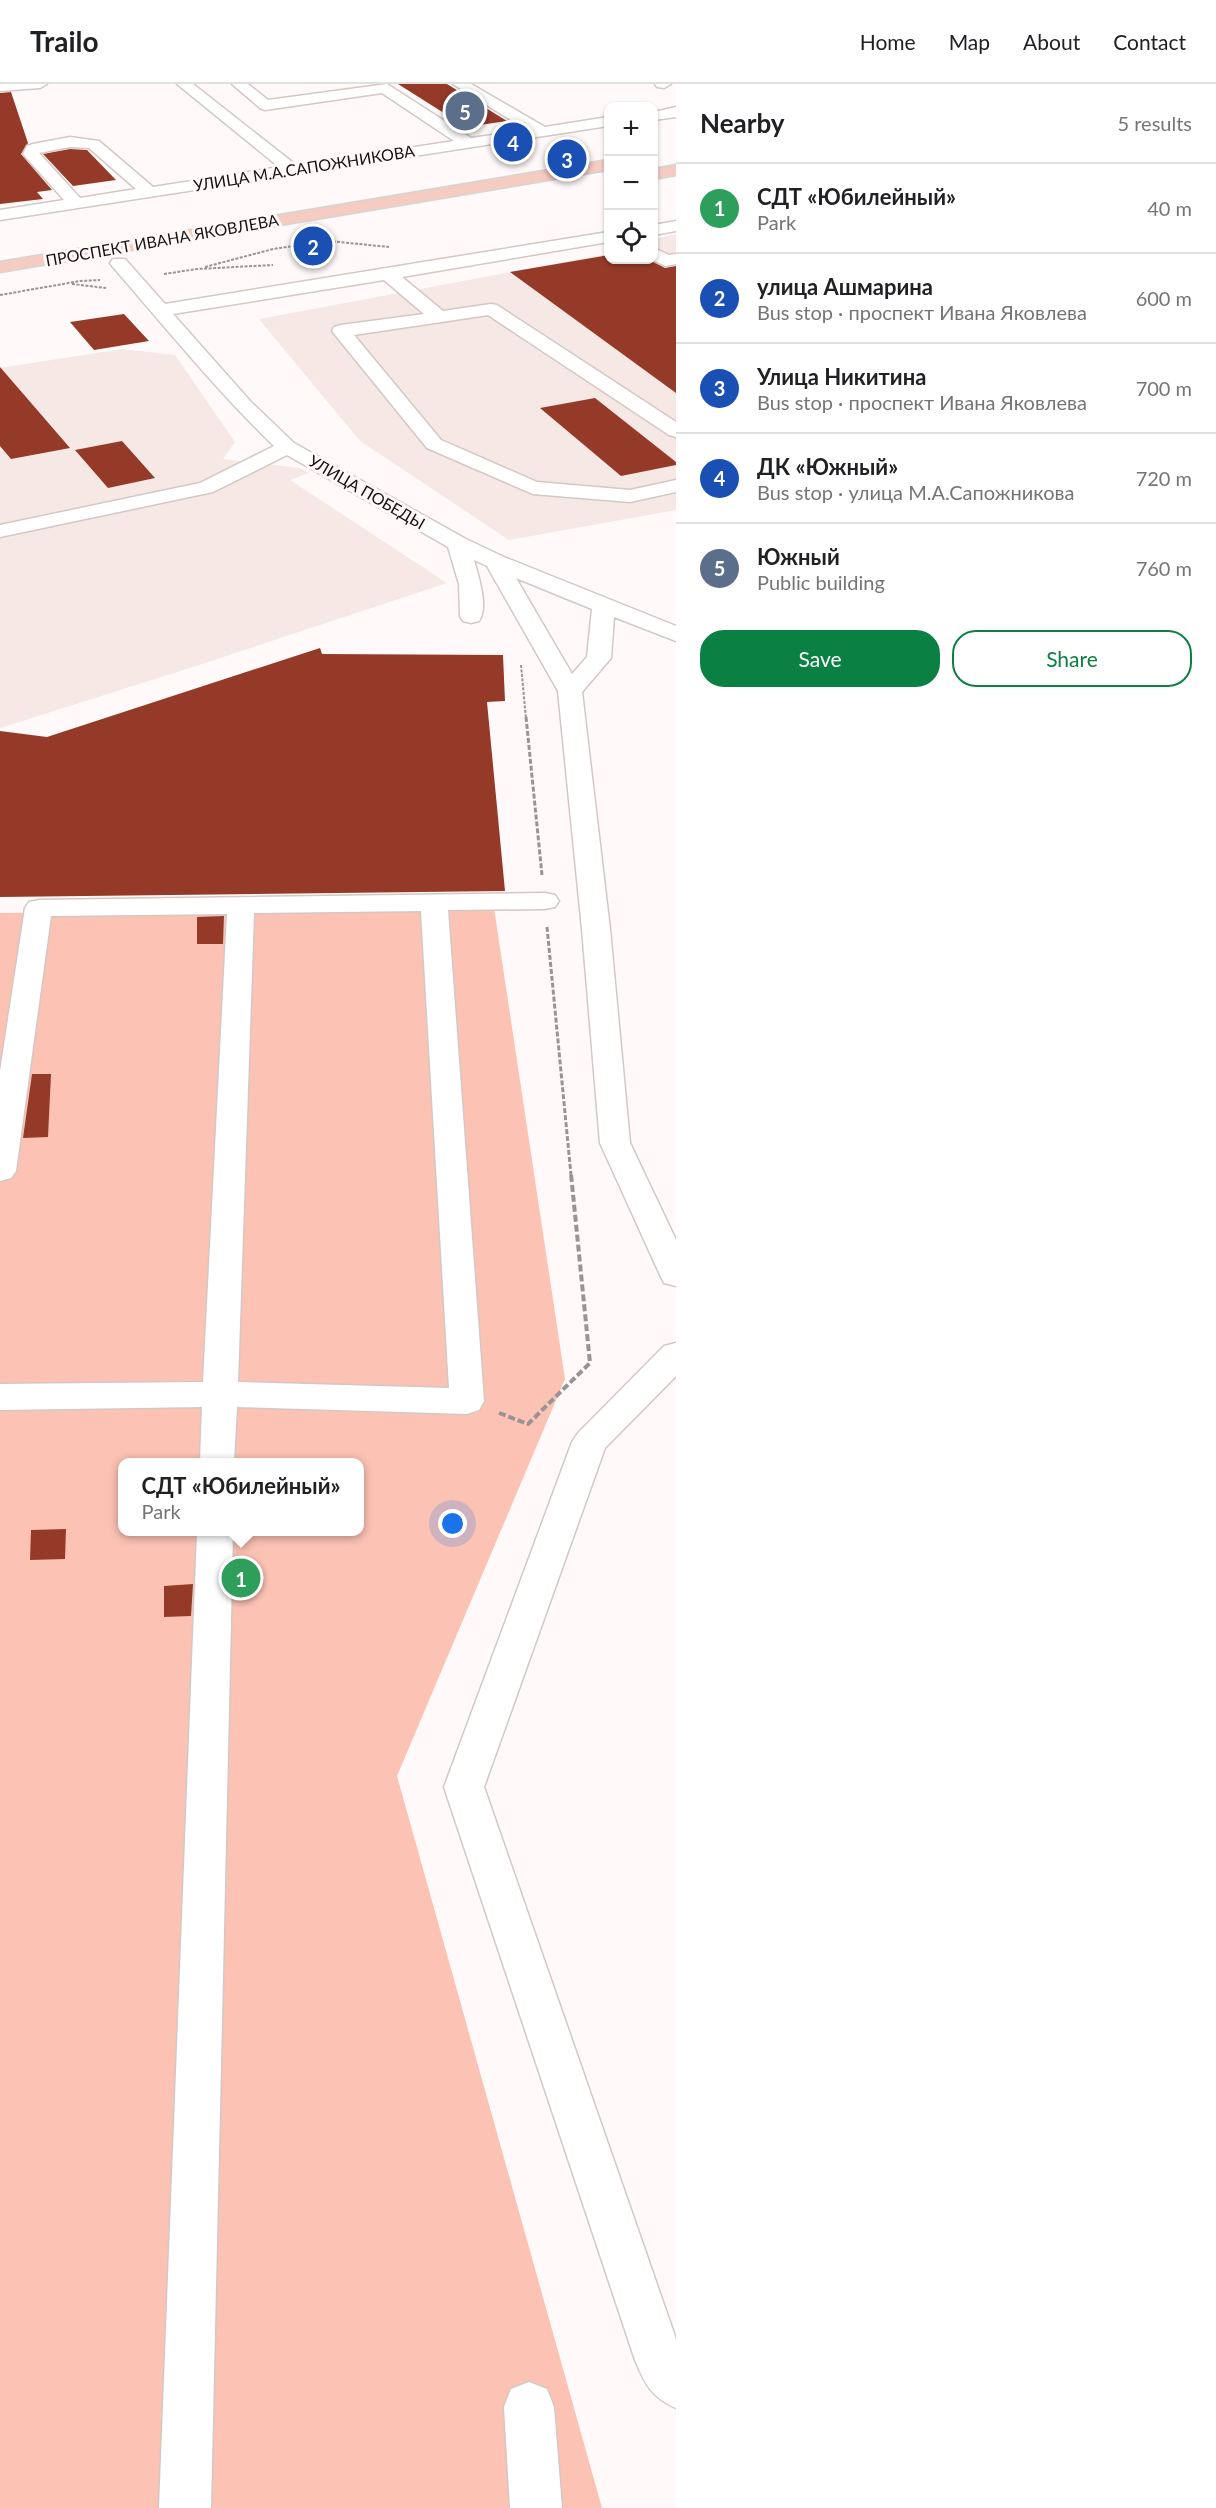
<!DOCTYPE html>
<meta charset="utf-8">
<style>
body{margin:0;font-family:Lato,sans-serif;background:#f6f6f6;color:#202124}
.controls{position:absolute;right:18px;top:18px;display:grid;overflow:hidden;border-radius:12px;box-shadow:0 2px 4px #0004}
.controls button{width:54px;height:54px;display:grid;place-items:center;padding:0;border:0;border-bottom:2px solid #e0e0e0;background:#fff;color:#202124;font:30px sans-serif}
.you{position:absolute;left:453px;top:1440px;width:21px;height:21px;margin:-15px;border:4px solid #fff;border-radius:50%;background:#1a73e8;box-shadow:0 0 0 9px #1a73e833}
.badge{display:grid;place-items:center;width:39px;height:39px;border-radius:50%;background:#0b8043;color:#fff;font-size:20px;font-weight:700}
.pin{position:absolute;translate:-50% -50%;border:3px solid #fff;box-shadow:0 2px 6px #0006}
.popup{position:absolute;left:118px;top:1374px;width:246px;height:78px;box-sizing:border-box;display:grid;place-content:center;border-radius:12px;background:#fff;filter:drop-shadow(0 2px 4px #0005);font-size:20px;white-space:nowrap;color:#757577}
.popup b{font-size:22px;color:#202124}
.popup::after{content:'';position:absolute;left:50%;top:100%;margin-left:-12px;border:12px solid transparent;border-top-color:#fff}
.list{margin:0;padding:0;list-style:none}
h2{display:flex;justify-content:space-between;align-items:center;height:78px;margin:0;padding:0 24px;font-size:26px}
h2 small{font-size:20px;font-weight:400;color:#757577}
.list li{display:grid;grid-template-columns:39px 1fr auto;gap:18px;align-items:center;box-sizing:border-box;height:90px;padding:0 24px;border-top:2px solid #e0e0e0}
.list b{display:block;font-size:22px;white-space:nowrap}
.list p{margin:0;font-size:20px;white-space:nowrap;color:#757577}
.list em{font-size:20px;font-style:normal;color:#757577}
.actions{display:flex;gap:12px;padding:18px 24px}
.actions a{flex:1;padding:14px 0;border:2px solid #0b8043;border-radius:24px;text-align:center;font-size:21px;color:#0b8043}
.actions .main{background:#0b8043;color:#fff}
.icon{flex:none;width:33px;height:33px;fill:none;stroke:currentColor;stroke-width:2;stroke-linecap:round;stroke-linejoin:round}
.map{position:relative;flex:none;width:676px;height:2424px;overflow:hidden}
header{display:flex;align-items:center;gap:36px;box-sizing:border-box;height:84px;padding:0 30px;background:#fff;border-bottom:2px solid #e0e0e0}
header strong{font-size:28px}
nav{display:flex;gap:33px;margin-inline-start:auto;font-size:21px}
main{display:flex}
aside{flex:1;background:#fff}
.map>svg:first-child{display:block}
</style>
<header>
<strong>Trailo</strong>
<nav><a>Home</a><a>Map</a><a>About</a><a>Contact</a></nav>
</header>
<main>
<div class="map">
<svg width="676" height="2424" viewBox="0 0 676 2424">
<rect width="100%" height="100%" fill="#fffaf9"/>
<path fill="#f5e8e5" d="M 676,150 L 676,426 L 509,456 L 360,357 L 259,235 L 608,170 L 608,176 L 654,176 L 654,155 Z
M 122,265 L 175,271 L 235,358 L 223,375 L 300,384 L 309,389 L 290,396 L 447,499 L 196,582 L 0,644 L 0,284 Z"/>
<path fill="#fcc2b4" fill-rule="evenodd" d="M 494,824 L 565,1295 L 397,1692 L 602,2424 L 0,2424 L 0,829 ZM 122,1378 L 360,1378 L 360,1448 L 122,1448 Z"/>
<path fill="#953a28" d="M 398,0 L 447,0 L 507,37 L 466,43 Z
M 11,8 L 28,59 L 21,70 L 52,106 L 37,108 L 43,115 L 0,120 L 0,9 Z
M 70,65 L 87,66 L 116,96 L 73,102 L 43,70 Z
M 609,171 L 609,176 L 650,176 L 665,184 L 676,182 L 676,309 L 510,188 Z
M 124,230 L 149,257 L 94,266 L 70,238 Z
M 0,283 L 70,364 L 11,375 L 0,362 Z
M 595,314 L 676,378 L 676,381 L 621,392 L 540,324 Z
M 122,357 L 155,394 L 108,404 L 75,366 Z
M 320,564 L 322,570 L 503,571 L 505,617 L 487,618 L 505,807 L 0,813 L 0,647 L 47,653 Z
M 224,832 L 223,860 L 197,860 L 197,833 Z
M 32,990 L 51,990 L 48,1053 L 23,1054 Z
M 66,1445 L 65,1475 L 30,1476 L 31,1446 Z
M 193,1500 L 191,1532 L 164,1533 L 164,1502 Z"/>
<g fill="none" stroke-linecap="round" stroke-linejoin="round">
<g stroke="#d4c8c5" stroke-width="3">
<path id="minor" d="M 0,0 L 47,0 L 40,4 L 0,7 Z
M 177,0 L 193,0 L 296,81 L 454,57 L 382,9 L 265,26 L 260,24 L 232,0 L 248,0 L 268,16 L 387,0 L 471,54 L 527,46 L 453,0 L 471,0 L 545,43 L 608,33 L 608,42 L 0,136 L 0,126 L 64,116 L 23,70 L 27,62 L 33,60 L 70,53 L 99,57 L 153,103 L 279,83 ZM 70,63 L 89,64 L 136,105 L 80,114 L 39,69 Z
M 655,0 L 671,0 L 664,4 L 657,3 Z
M 676,23 L 676,33 L 654,36 L 654,28 Z
M 676,137 L 676,147 L 654,151 L 654,141 Z
M 608,148 L 608,158 L 402,193 L 443,227 L 491,220 L 497,221 L 676,338 L 676,353 L 669,351 L 488,231 L 354,251 L 441,356 L 537,398 L 630,406 L 676,396 L 676,408 L 630,418 L 533,410 L 427,364 L 332,247 L 334,243 L 341,241 L 424,230 L 384,196 L 173,230 L 251,318 L 294,359 L 466,455 L 504,473 L 676,542 L 676,557 L 614,533 L 611,574 L 582,608 L 610,845 L 630,1059 L 676,1156 L 676,1202 L 664,1199 L 660,1191 L 600,1059 L 582,845 L 558,607 L 487,482 L 474,476 C 478,491 489,523 479,537 L 471,539 L 463,537 L 460,532 L 459,500 L 448,463 L 287,371 L 213,408 L 0,453 L 0,441 L 200,399 L 274,362 C 216,306 165,243 113,183 L 110,179 L 113,175 L 125,175 L 165,220 ZM 516,494 L 592,525 L 587,573 L 572,590 Z
M 654,164 L 669,171 L 676,170 L 676,180 L 666,182 L 652,176 Z
M 545,809 L 555,811 L 559,817 L 555,823 L 545,825 L 448,826 L 484,1317 L 479,1326 L 467,1330 L 237,1323 L 234,1378 L 200,1378 L 202,1323 L 0,1326 L 0,1300 L 203,1298 L 227,830 L 51,832 L 16,1087 L 11,1094 L 0,1097 L 0,987 L 25,824 L 29,818 L 39,816 ZM 421,827 L 449,1304 L 238,1298 L 254,829 Z
M 676,1259 L 676,1292 L 605,1364 L 484,1703 L 676,2255 L 676,2324 C 651,2313 645,2300 635,2276 L 444,1703 L 572,1358 L 578,1349 L 664,1262 Z
M 197,1448 L 233,1448 L 211,2424 L 159,2424 Z
M 529,2298 L 547,2305 L 554,2323 L 562,2424 L 510,2424 L 504,2323 L 511,2305 Z"/>
</g>
<g stroke="#d5d5d4" stroke-width="3">
<path id="major" d="M 608,76 L 608,86 L 0,188 L 0,178 Z
M 676,81 L 676,91 L 654,95 L 654,85 Z"/>
</g>
<path stroke="#989493" stroke-width="2" stroke-dasharray="3 1.5" stroke-linecap="butt" d="M 205,183 L 273,165 L 329,157 L 389,163
M 164,190 L 197,185 L 273,181
M 72,200 L 106,204
M 0,211 L 80,197 L 100,196
M 521,581 L 526,635"/>
<path stroke="#989493" stroke-width="3" stroke-dasharray="5 2" stroke-linecap="butt" d="M 526,633 L 542,791
M 547,843 L 571,1091"/>
<path stroke="#989493" stroke-width="4" stroke-dasharray="7 3" stroke-linecap="butt" d="M 499,1329 L 528,1340 L 590,1279 L 571,1090"/>
<use href="#minor" fill="#fff" fill-rule="evenodd"/>
<use href="#major" fill="#f6cbc1" fill-rule="evenodd"/>
</g>
<g text-anchor="middle" stroke-width="6" stroke-linejoin="round" paint-order="stroke">
<g font-size="16" fill="#171312" stroke="#fffaf9">
<text transform="translate(304 84) rotate(-9)" y="6">УЛИЦА М.А.САПОЖНИКОВА</text>
<text transform="translate(162 156) rotate(-10)" y="6">ПРОСПЕКТ ИВАНА ЯКОВЛЕВА</text>
<text transform="translate(367 408) rotate(30)" y="6">УЛИЦА ПОБЕДЫ</text>
</g>
</g>
</svg>
<div class="controls">
<button>+</button>
<button>−</button>
<button><svg class="icon" aria-label="locate" viewBox="0 0 24 24"><circle cx="12" cy="12" r="6"/><path d="M12 2v4M12 18v4M2 12h4M18 12h4"/></svg></button>
</div>
<div class="you"></div>
<div class="pin badge" style="left:241px;top:1494px;background:#2e9e5b">1</div>
<div class="popup"><b>СДТ «Юбилейный»</b>Park</div>
<div class="pin badge" style="left:313px;top:162px;background:#1a4fb4">2</div>
<div class="pin badge" style="left:567px;top:75px;background:#1a4fb4">3</div>
<div class="pin badge" style="left:513px;top:58px;background:#1a4fb4">4</div>
<div class="pin badge" style="left:465px;top:27px;background:#5c6f8a">5</div>
</div>
<aside>
<h2>Nearby<small>5 results</small></h2>
<ul class="list">
<li><span class="badge" style="background:#2e9e5b">1</span><div><b>СДТ «Юбилейный»</b><p>Park</p></div><em>40 m</em></li>
<li><span class="badge" style="background:#1a4fb4">2</span><div><b>улица Ашмарина</b><p>Bus stop · проспект Ивана Яковлева</p></div><em>600 m</em></li>
<li><span class="badge" style="background:#1a4fb4">3</span><div><b>Улица Никитина</b><p>Bus stop · проспект Ивана Яковлева</p></div><em>700 m</em></li>
<li><span class="badge" style="background:#1a4fb4">4</span><div><b>ДК «Южный»</b><p>Bus stop · улица М.А.Сапожникова</p></div><em>720 m</em></li>
<li><span class="badge" style="background:#5c6f8a">5</span><div><b>Южный</b><p>Public building</p></div><em>760 m</em></li>
</ul>
<div class="actions"><a class="main">Save</a><a>Share</a></div>
</aside>
</main>
